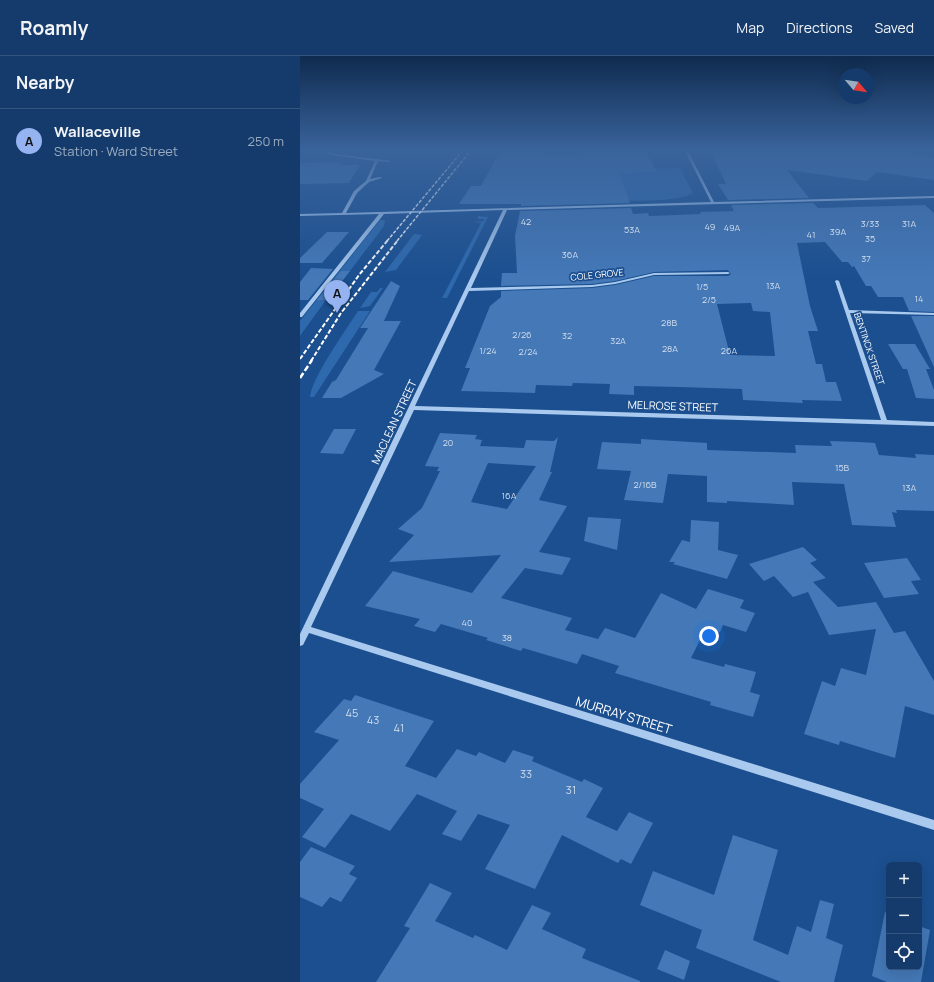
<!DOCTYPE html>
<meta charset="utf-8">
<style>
body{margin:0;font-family:Manrope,sans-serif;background:#214673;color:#f1f3f6}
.controls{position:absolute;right:12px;bottom:12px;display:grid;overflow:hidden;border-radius:6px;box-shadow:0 4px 16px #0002}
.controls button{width:36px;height:36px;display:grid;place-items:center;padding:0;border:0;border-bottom:1px solid #33557e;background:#143b6b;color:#f1f3f6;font:20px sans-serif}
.compass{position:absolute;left:538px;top:12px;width:36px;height:36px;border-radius:50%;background:#143b6b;box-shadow:0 4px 16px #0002;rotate:119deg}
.you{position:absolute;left:409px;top:580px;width:14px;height:14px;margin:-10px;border:3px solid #fff;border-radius:50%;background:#1a73e8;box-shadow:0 0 0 6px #1a73e833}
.badge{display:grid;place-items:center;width:26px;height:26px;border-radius:50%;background:#95b2f1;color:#111;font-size:13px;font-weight:700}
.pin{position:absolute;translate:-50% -33px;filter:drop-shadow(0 1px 2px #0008)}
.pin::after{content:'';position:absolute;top:21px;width:14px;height:12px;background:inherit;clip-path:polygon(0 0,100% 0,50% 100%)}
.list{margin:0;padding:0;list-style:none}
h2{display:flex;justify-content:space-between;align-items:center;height:52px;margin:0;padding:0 16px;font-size:17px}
h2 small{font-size:13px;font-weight:400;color:#9dadc1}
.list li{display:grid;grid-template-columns:26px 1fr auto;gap:12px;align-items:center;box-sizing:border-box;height:64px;padding:0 16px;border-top:1px solid #33557e}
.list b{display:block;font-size:15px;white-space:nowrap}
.list p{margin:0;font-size:13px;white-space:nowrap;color:#9dadc1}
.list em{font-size:13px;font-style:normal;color:#9dadc1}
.icon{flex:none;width:22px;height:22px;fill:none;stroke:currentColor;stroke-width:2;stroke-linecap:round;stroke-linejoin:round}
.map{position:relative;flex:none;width:634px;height:926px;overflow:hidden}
header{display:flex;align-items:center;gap:24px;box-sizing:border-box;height:56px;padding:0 20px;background:#143b6b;border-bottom:1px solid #33557e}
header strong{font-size:19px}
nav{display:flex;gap:22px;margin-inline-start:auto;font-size:14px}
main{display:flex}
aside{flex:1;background:#143b6b}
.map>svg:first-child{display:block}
</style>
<header>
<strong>Roamly</strong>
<nav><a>Map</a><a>Directions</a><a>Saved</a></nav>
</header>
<main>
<aside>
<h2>Nearby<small></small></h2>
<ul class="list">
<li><span class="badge">A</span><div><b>Wallaceville</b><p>Station · Ward Street</p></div><em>250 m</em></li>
</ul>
</aside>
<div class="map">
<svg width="634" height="926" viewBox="0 0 634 926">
<rect width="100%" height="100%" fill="#1b4f8f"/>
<path fill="#2e69ad" d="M 380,112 L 393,137 C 377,147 329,144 310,145 L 272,114 Z
M 178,160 L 188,161 L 147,242 L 142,242 L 181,167 L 174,166 L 184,165 L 184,163 L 178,163 Z
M 80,164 L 85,164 L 84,170 L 50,215 L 43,215 L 20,244 L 26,244 L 0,280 L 0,265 Z
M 114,178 L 122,179 L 96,214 L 85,216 Z
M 80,232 L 83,232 L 70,250 L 60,252 L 71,236 L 77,236 Z
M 58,255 L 70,255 L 14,341 L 10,341 C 12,321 46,274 58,255 Z"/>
<path fill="#4478b7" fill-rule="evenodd" d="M 201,93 L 241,93 L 241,99 L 345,95 L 357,116 L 319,117 L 330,147 L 221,150 L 221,148 L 159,148 L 171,130 L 181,130 Z
M 439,93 L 591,93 L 634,102 L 634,124 L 577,116 L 567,125 L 487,114 L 509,142 L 428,144 L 418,128 L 426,128 L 410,94 Z
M 42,106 L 40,109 L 60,109 L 49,127 L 0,128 L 0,107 Z
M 513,147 L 518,152 L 625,149 L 634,157 L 634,256 L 609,255 L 603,241 L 578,241 L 571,230 L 566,230 L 554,210 L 552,211 L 548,206 L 542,206 L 525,186 L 497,187 L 510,250 L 518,275 L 508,275 L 516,308 L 522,308 L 526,326 L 536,326 L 542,345 L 502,344 L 503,347 L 443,344 L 442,333 L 379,331 L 334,330 L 334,339 L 309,338 L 310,328 L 273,327 L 272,330 L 236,329 L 235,337 L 161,335 L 170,312 L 165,312 L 190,250 L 201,241 L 201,235 L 292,232 L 315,229 L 354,220 L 428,220 L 431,218 L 428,214 L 354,216 L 315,225 L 292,228 L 201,230 L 202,217 L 217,217 L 215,180 L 220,155 L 331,152 L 333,158 L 348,157 L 349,160 L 401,158 L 400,156 L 434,155 L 431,149 ZM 451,247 L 453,255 L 470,256 L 475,300 L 430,299 L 417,248 Z
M 27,176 L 49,176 L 22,207 L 0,207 L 0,202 Z
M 11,212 L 33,213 L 8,244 L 0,244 L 0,226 Z
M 41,215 L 50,215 L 28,244 L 17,244 Z
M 91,225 L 100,230 L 84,265 L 101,265 L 74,314 L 84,318 L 41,342 L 22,342 L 32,326 L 36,324 L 68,272 L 60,272 Z
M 611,260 L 634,260 L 634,311 Z
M 588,288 L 615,288 L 630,313 L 626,313 L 634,334 L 634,343 L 616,342 L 607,313 L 603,313 Z
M 34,373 L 56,373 L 43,398 L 20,397 Z
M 140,377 L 177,379 L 175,383 L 182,384 L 180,390 L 224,392 L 226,384 L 254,385 L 258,381 L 250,416 L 252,416 L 239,444 L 267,450 L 239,496 L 271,502 L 262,519 L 225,512 L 201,542 L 272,562 L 265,574 L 298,583 L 305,572 L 335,582 L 361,537 L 396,553 L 408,533 L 444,544 L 440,552 L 455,557 L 446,576 L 423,569 L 420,576 L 406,572 L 391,602 L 424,611 L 425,608 L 456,616 L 450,636 L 460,639 L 453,661 L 410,649 L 411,646 L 315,617 L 319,610 L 282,598 L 277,608 L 223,592 L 221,595 L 186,584 L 188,582 L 141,568 L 135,576 L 114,570 L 120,563 L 65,550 L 93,515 L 172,537 L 201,499 L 89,506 L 114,479 L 98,473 L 122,452 L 140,415 L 137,415 L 139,411 L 125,410 ZM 188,407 L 236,410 L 207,453 L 171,446 Z
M 341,383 L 407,387 L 407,394 L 496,397 L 495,389 L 532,390 L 530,385 L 559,386 L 575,387 L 579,399 L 616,402 L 615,398 L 634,399 L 634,455 L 596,454 L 597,457 L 592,456 L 596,471 L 552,469 L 544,428 L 492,426 L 494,449 L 427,445 L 427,447 L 407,446 L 407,420 L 368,418 L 363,447 L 324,444 L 331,415 L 297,413 L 302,386 L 341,388 Z
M 288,461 L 321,463 L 317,494 L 284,485 Z
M 391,464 L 419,466 L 418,494 L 438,499 L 427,523 L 373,508 L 375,506 L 369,506 L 382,484 L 390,486 Z
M 503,491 L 517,504 L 510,507 L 526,522 L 513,526 L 538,551 L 576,546 L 594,577 L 605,575 L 634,625 L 634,659 L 605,650 L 595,702 L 540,685 L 539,689 L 504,678 L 522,625 L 535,630 L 541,612 L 566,619 L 576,573 L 529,579 L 508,536 L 493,541 L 474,520 L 464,525 L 449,508 Z
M 607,502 L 621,524 L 611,525 L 619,538 L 584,542 L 564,507 Z
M 55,639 L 134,665 L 105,710 L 136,722 L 157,693 L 176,700 L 179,696 L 205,707 L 213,694 L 234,701 L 232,705 L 282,726 L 284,723 L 303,732 L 286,761 L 317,775 L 329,756 L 353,767 L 331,808 L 321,803 L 318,807 L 262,779 L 235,833 L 185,813 L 210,769 L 178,758 L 161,785 L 142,778 L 157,755 L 117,738 L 90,775 L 51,758 L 25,792 L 2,781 L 24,753 L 0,742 L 0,728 L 39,684 L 14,676 L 44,643 L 51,645 Z
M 433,779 L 478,794 L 453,884 L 488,899 L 497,870 L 511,876 L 520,844 L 534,848 L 526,882 L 543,889 L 534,926 L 481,926 L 396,892 L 402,874 L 340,849 L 353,815 L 414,839 Z
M 11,791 L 55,810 L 49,818 L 57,822 L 41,846 L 30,841 L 22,851 L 0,841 L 0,806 Z
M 130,827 L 152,837 L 135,865 L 173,882 L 175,879 L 207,894 L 232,849 L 251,857 L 242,873 L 286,893 L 282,902 L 340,925 L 340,926 L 76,926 L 110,872 L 104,870 Z
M 585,856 L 589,858 L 589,911 L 619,911 L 619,870 L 630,874 L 621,926 L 587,926 L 572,920 Z
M 365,894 L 390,905 L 384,924 L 357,913 Z"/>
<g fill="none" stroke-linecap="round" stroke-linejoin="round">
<path fill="#a9c9ee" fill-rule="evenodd" d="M 24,93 L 27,93 L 32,97 L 36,98 L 91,105 L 89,106 L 78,105 L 70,123 L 80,121 L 82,122 L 69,126 L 57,137 L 46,157 L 411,146 L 384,93 L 387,93 L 414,146 L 634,140 L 634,142 L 207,154 L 171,232 L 292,229 L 315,226 L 354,217 L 428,216 L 430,217 L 428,218 L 354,219 L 315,228 L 292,231 L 169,235 L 115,350 L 581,364 L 535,225 L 537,224 L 539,225 L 549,254 L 634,257 L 634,259 L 550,257 L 587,364 L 634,366 L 634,370 L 114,354 L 11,571 L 634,764 L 634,774 L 9,577 L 3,589 L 0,590 L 0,578 L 203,154 L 84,158 L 2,261 L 0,261 L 0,257 L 79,158 L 0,160 L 0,158 L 42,157 L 54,135 L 66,125 L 75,105 L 31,99 Z"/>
<path stroke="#fff" stroke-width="1.5" stroke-dasharray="3.5 1.5" stroke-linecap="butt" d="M 87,185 L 164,93
M 97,185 L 172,93"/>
<path stroke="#fff" stroke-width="2" stroke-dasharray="4.5 2" stroke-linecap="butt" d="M 0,303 L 59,219 L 88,184
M 11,305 L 41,257 L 98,184"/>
<path stroke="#fff" stroke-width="2.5" stroke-dasharray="6 2.5" stroke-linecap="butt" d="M 0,322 L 12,304"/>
</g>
<linearGradient id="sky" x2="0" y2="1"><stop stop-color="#0f2b4f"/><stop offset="0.42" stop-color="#39639b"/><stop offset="1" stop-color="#39639b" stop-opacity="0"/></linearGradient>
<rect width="634" height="222" fill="url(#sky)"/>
<g text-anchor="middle" stroke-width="3.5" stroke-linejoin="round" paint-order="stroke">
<g font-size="9" fill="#d0dded">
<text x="226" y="169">42</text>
<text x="570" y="171">3/33</text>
<text x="609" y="171">31A</text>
<text x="410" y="174">49</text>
<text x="432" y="175">49A</text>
<text x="332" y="177">53A</text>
<text x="538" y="179">39A</text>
<text x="511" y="182">41</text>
<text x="570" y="186">35</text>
<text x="270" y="202">36A</text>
<text x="566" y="206">37</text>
<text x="473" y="233">13A</text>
<text x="402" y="234">1/5</text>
<text x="619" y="246">14</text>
<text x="409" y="247">2/5</text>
<text x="369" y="270">28B</text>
<text x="222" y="282">2/26</text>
<text x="267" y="283">32</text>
<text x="318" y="288">32A</text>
<text x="370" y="296">28A</text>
<text x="188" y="298">1/24</text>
<text x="429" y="298">26A</text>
<text x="228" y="299">2/24</text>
<text x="148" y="390">20</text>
<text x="542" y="415">15B</text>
<text x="345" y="432">2/16B</text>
<text x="609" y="435">13A</text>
<text x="209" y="443">16A</text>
<text x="167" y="570">40</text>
<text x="207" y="585">38</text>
</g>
<g font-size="9" fill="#fff" stroke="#1b4f8f">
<text transform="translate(297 219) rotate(-6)" y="3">COLE GROVE</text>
<text transform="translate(569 293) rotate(71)" y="3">BENTINCK STREET</text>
</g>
<g font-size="11" fill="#fff" stroke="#1b4f8f">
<text transform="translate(373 350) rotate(2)" y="4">MELROSE STREET</text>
<text transform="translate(94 366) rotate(-65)" y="4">MACLEAN STREET</text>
</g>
<g font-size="11" fill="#d0dded">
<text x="52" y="661">45</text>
<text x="73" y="668">43</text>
<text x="99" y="676">41</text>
<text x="226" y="722">33</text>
<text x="271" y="738">31</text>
</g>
<g font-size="13" fill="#fff" stroke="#1b4f8f">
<text transform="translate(324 659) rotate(17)" y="5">MURRAY STREET</text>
</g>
</g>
</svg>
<div class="controls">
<button>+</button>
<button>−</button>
<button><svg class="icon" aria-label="locate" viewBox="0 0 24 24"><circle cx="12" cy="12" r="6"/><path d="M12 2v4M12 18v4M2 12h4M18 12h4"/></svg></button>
</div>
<svg class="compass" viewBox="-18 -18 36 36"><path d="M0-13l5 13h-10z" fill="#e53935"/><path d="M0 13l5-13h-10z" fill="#9dadc1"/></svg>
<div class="you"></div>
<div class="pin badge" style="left:37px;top:257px">A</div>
</div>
</main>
